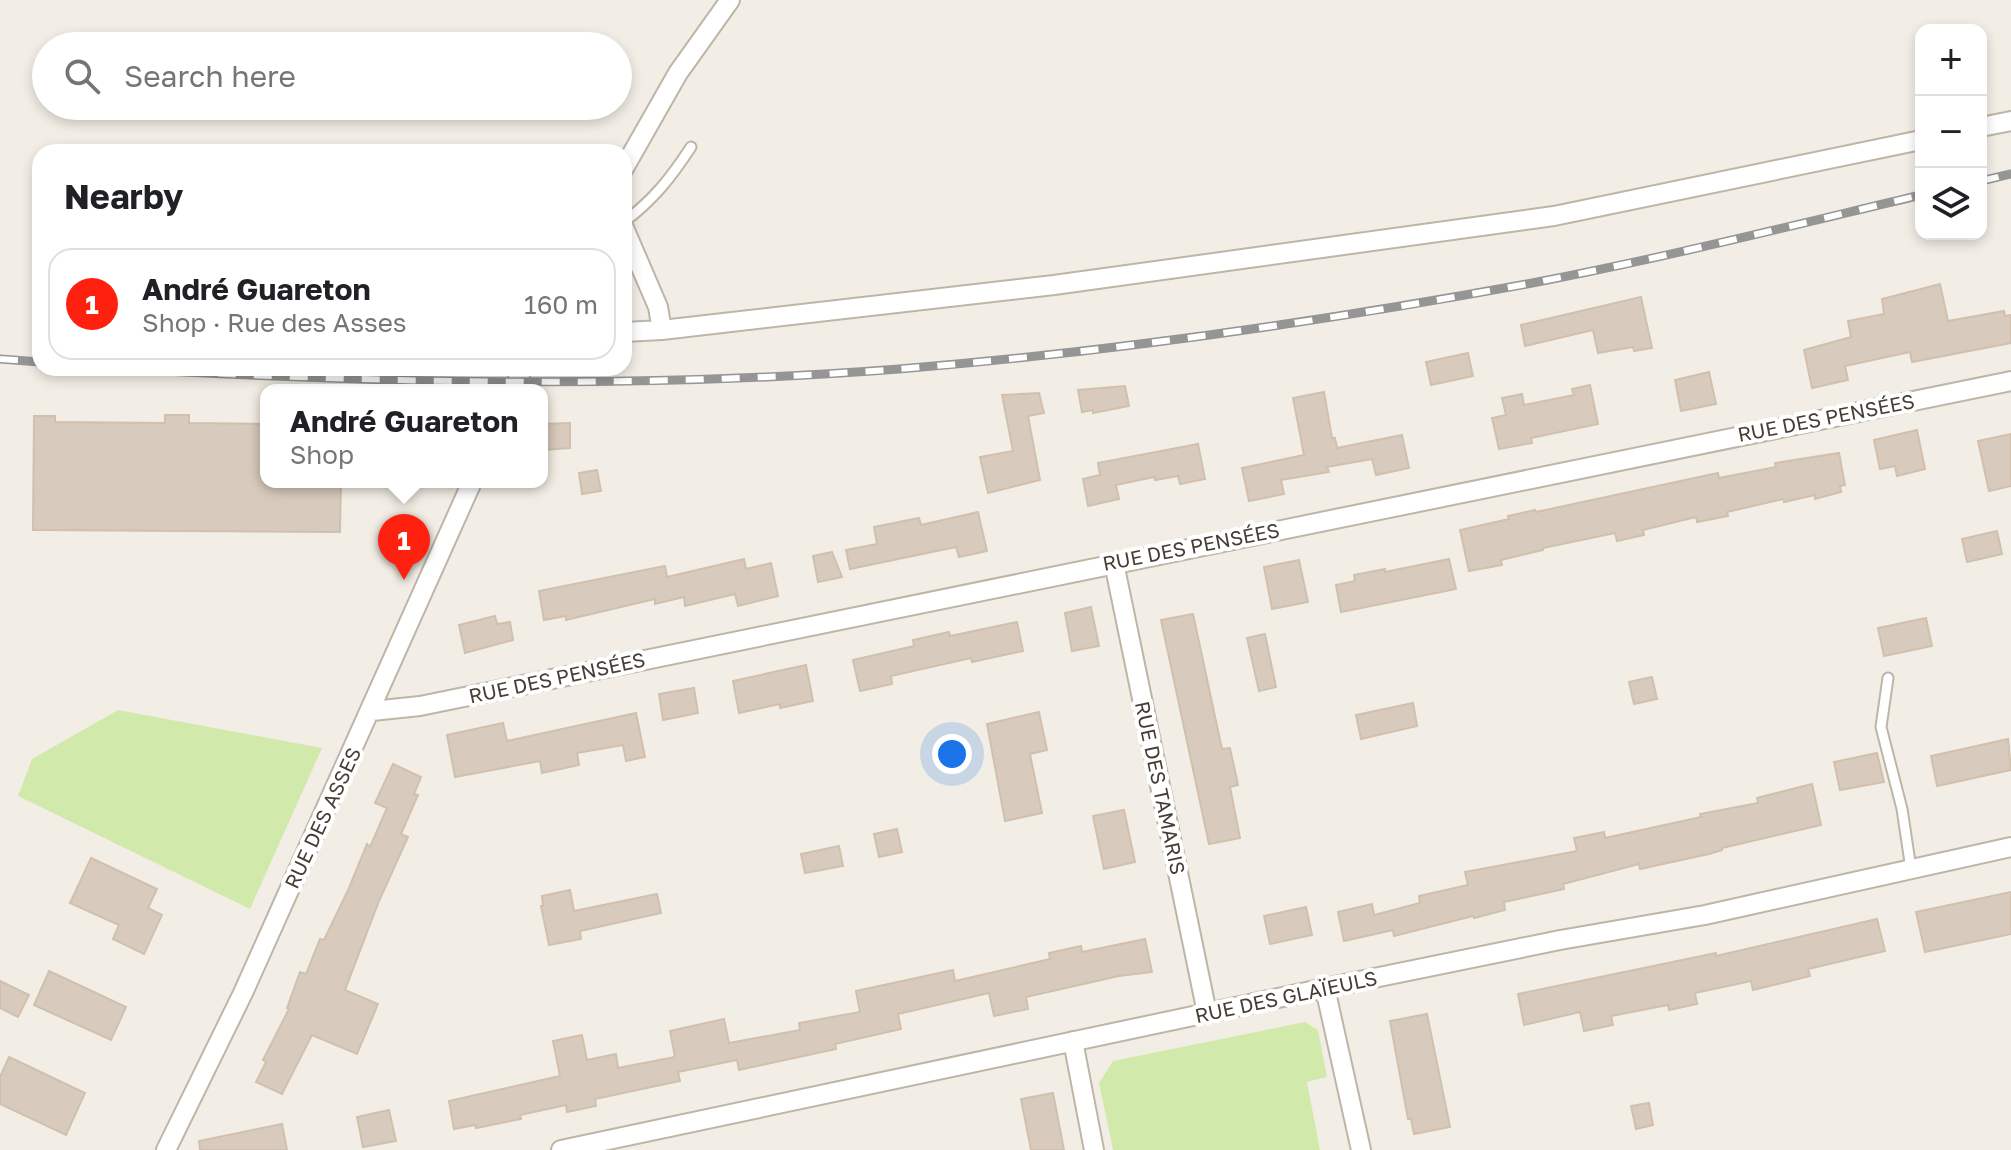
<!DOCTYPE html>
<meta charset="utf-8">
<style>
body{margin:0;font-family:"Golos Text",sans-serif;background:#f2f2f2;color:#202124}
.controls{position:absolute;right:24px;top:24px;display:grid;overflow:hidden;border-radius:16px;box-shadow:0 4px 12px #0003}
.controls button{width:72px;height:72px;display:grid;place-items:center;padding:0;border:0;border-bottom:2px solid #e0e0e0;background:#fff;color:#202124;font:40px sans-serif}
.you{position:absolute;left:952px;top:754px;width:28px;height:28px;margin:-20px;border:6px solid #fff;border-radius:50%;background:#1a73e8;box-shadow:0 0 0 12px #1a73e833}
.badge{display:grid;place-items:center;width:52px;height:52px;border-radius:50%;background:#ff2110;color:#fff;font-size:26px;font-weight:700}
.pin{position:absolute;translate:-50% -66px;filter:drop-shadow(0 2px 4px #0008)}
.pin::after{content:'';position:absolute;top:42px;width:28px;height:24px;background:inherit;clip-path:polygon(0 0,100% 0,50% 100%)}
.popup{position:absolute;left:260px;top:384px;width:288px;height:104px;box-sizing:border-box;display:grid;place-content:center;border-radius:16px;background:#fff;filter:drop-shadow(0 2px 6px #0005);font-size:26px;white-space:nowrap;color:#757577}
.popup b{font-size:30px;color:#202124}
.popup::after{content:'';position:absolute;left:50%;top:100%;margin-left:-16px;border:16px solid transparent;border-top-color:#fff}
.list{margin:0;padding:0;list-style:none}
h2{display:flex;justify-content:space-between;align-items:center;height:104px;margin:0;padding:0 32px;font-size:34px}
h2 small{font-size:26px;font-weight:400;color:#757577}
.list li{display:grid;grid-template-columns:52px 1fr auto;gap:24px;align-items:center;box-sizing:border-box;height:112px;margin:0 16px 16px;padding:0 16px;border:2px solid #e0e0e0;border-radius:24px}
.list b{display:block;font-size:30px;white-space:nowrap}
.list p{margin:0;font-size:26px;white-space:nowrap;color:#757577}
.list em{font-size:26px;font-style:normal;color:#757577}
.icon{flex:none;width:44px;height:44px;fill:none;stroke:currentColor;stroke-width:2;stroke-linecap:round;stroke-linejoin:round}
.map{position:relative;flex:none;width:2011px;height:1150px;overflow:hidden}
.search{position:absolute;background:#fff;box-shadow:0 4px 12px #0003;left:32px;top:32px;width:600px;height:88px;display:flex;align-items:center;gap:20px;box-sizing:border-box;padding:0 28px;border-radius:44px;color:#757577;font-size:30px}
.panel{position:absolute;background:#fff;box-shadow:0 4px 12px #0003;left:32px;top:144px;width:600px;height:232px;border-radius:24px}
.map>svg:first-child{display:block}
</style>
<div class="map">
<svg width="2011" height="1150" viewBox="0 0 2011 1150">
<rect width="100%" height="100%" fill="#f3eee5"/>
<path fill="#d2e9ac" d="M 118,710 L 322,748 L 250,909 L 18,796 L 32,759 Z
M 1305,1022 L 1318,1030 L 1327,1077 L 1307,1082 L 1320,1150 L 1113,1150 L 1099,1083 L 1113,1061 Z"/>
<path fill="#d8cbbd" stroke="#d0c0ad" stroke-width="2" d="M 1940,284 L 1948,321 L 2004,311 L 2005,316 L 2011,315 L 2011,343 L 1912,362 L 1910,352 L 1845,366 L 1848,380 L 1812,388 L 1804,350 L 1851,337 L 1848,321 L 1884,314 L 1882,299 Z
M 1641,297 L 1652,348 L 1634,351 L 1633,347 L 1598,353 L 1593,330 L 1525,346 L 1521,325 Z
M 1468,353 L 1473,376 L 1431,385 L 1426,362 Z
M 1709,372 L 1716,404 L 1681,411 L 1675,380 Z
M 1590,385 L 1598,424 L 1531,438 L 1532,443 L 1499,449 L 1492,418 L 1506,415 L 1502,398 L 1522,394 L 1524,405 L 1574,395 L 1572,389 Z
M 1125,386 L 1129,406 L 1093,413 L 1093,410 L 1082,412 L 1078,390 Z
M 1324,392 L 1332,438 L 1335,438 L 1337,448 L 1402,435 L 1409,468 L 1376,475 L 1372,459 L 1327,467 L 1329,472 L 1281,480 L 1284,494 L 1249,501 L 1242,468 L 1304,455 L 1293,398 Z
M 1039,393 L 1044,413 L 1028,416 L 1040,480 L 988,493 L 980,457 L 1013,451 L 1002,395 Z
M 165,415 L 189,415 L 189,423 L 266,424 L 266,482 L 341,482 L 340,532 L 33,530 L 34,416 L 55,416 L 55,422 L 165,423 Z
M 570,423 L 570,448 L 542,450 L 542,424 Z
M 1917,430 L 1925,469 L 1897,476 L 1895,466 L 1880,469 L 1874,440 Z
M 2011,434 L 2011,486 L 1989,491 L 1978,441 Z
M 1198,444 L 1205,479 L 1180,484 L 1178,476 L 1155,480 L 1154,477 L 1116,485 L 1119,499 L 1088,506 L 1083,479 L 1100,475 L 1098,463 Z
M 1839,453 L 1845,485 L 1840,486 L 1841,492 L 1815,499 L 1815,495 L 1784,502 L 1783,499 L 1727,512 L 1728,516 L 1697,522 L 1696,517 L 1643,530 L 1644,535 L 1617,541 L 1615,533 L 1543,548 L 1543,550 L 1501,560 L 1502,565 L 1469,571 L 1460,530 L 1509,519 L 1508,516 L 1535,510 L 1536,512 L 1718,473 L 1719,478 L 1776,467 L 1775,463 Z
M 597,470 L 601,491 L 582,494 L 579,473 Z
M 978,512 L 987,551 L 959,557 L 956,547 L 850,569 L 846,550 L 877,544 L 874,527 L 919,518 L 921,525 Z
M 1997,531 L 2002,554 L 1967,562 L 1962,539 Z
M 832,552 L 842,577 L 818,582 L 813,556 Z
M 744,559 L 746,569 L 771,563 L 778,596 L 738,606 L 735,594 L 685,606 L 684,597 L 655,604 L 655,599 L 566,620 L 566,616 L 544,620 L 539,591 L 665,566 L 667,577 Z
M 1449,559 L 1456,589 L 1341,612 L 1336,585 L 1355,581 L 1354,575 L 1385,569 L 1385,572 Z
M 1299,560 L 1308,602 L 1272,609 L 1264,567 Z
M 1091,607 L 1099,646 L 1072,651 L 1065,613 Z
M 1193,614 L 1222,749 L 1230,748 L 1238,785 L 1230,787 L 1240,838 L 1209,844 L 1161,620 Z
M 495,616 L 497,624 L 510,622 L 513,640 L 465,653 L 459,625 Z
M 1926,618 L 1932,646 L 1884,656 L 1878,628 Z
M 1017,622 L 1023,651 L 972,662 L 971,658 L 891,676 L 892,684 L 860,691 L 853,660 L 914,646 L 913,640 L 949,632 L 950,636 Z
M 1265,634 L 1276,687 L 1259,691 L 1247,638 Z
M 806,665 L 813,701 L 780,708 L 780,704 L 739,713 L 733,681 Z
M 1652,677 L 1657,699 L 1634,704 L 1629,682 Z
M 694,688 L 698,713 L 663,720 L 659,694 Z
M 1413,703 L 1417,726 L 1361,739 L 1356,715 Z
M 1039,712 L 1047,750 L 1030,754 L 1042,813 L 1005,821 L 987,724 Z
M 636,713 L 645,757 L 626,761 L 623,745 L 577,753 L 579,765 L 542,773 L 540,761 L 455,777 L 447,735 L 503,723 L 507,741 Z
M 2008,739 L 2011,770 L 1937,786 L 1931,756 Z
M 1877,753 L 1884,782 L 1840,790 L 1834,762 Z
M 393,764 L 421,777 L 414,794 L 418,795 L 401,834 L 408,837 L 379,901 L 345,990 L 378,1004 L 357,1054 L 312,1035 L 282,1094 L 256,1082 L 266,1062 L 263,1060 L 289,1009 L 287,1008 L 300,972 L 306,974 L 320,939 L 324,940 L 349,888 L 367,844 L 370,847 L 387,808 L 375,803 Z
M 1812,784 L 1821,825 L 1722,848 L 1722,850 L 1709,854 L 1640,869 L 1639,864 L 1563,884 L 1564,889 L 1504,902 L 1505,910 L 1474,918 L 1473,916 L 1394,936 L 1393,930 L 1344,941 L 1338,912 L 1372,904 L 1374,915 L 1420,903 L 1419,896 L 1468,885 L 1465,872 L 1577,851 L 1574,838 L 1604,832 L 1605,838 L 1701,817 L 1700,814 L 1758,803 L 1757,798 Z
M 1124,810 L 1135,862 L 1104,869 L 1093,816 Z
M 897,829 L 902,852 L 879,857 L 874,834 Z
M 839,846 L 843,866 L 805,873 L 801,854 Z
M 91,858 L 157,889 L 148,908 L 162,915 L 144,954 L 113,939 L 119,925 L 70,903 Z
M 570,890 L 574,911 L 657,894 L 661,913 L 580,931 L 581,939 L 549,945 L 541,906 L 543,906 L 542,896 Z
M 2011,892 L 2011,934 L 1925,952 L 1916,912 Z
M 1306,907 L 1312,935 L 1270,944 L 1264,916 Z
M 1877,919 L 1885,951 L 1808,969 L 1810,976 L 1753,990 L 1751,981 L 1695,993 L 1697,1004 L 1669,1010 L 1668,1005 L 1611,1016 L 1613,1025 L 1584,1031 L 1580,1012 L 1524,1025 L 1518,994 L 1716,953 L 1716,956 Z
M 1145,939 L 1152,972 L 1119,976 L 1026,997 L 1028,1009 L 994,1016 L 989,993 L 898,1014 L 901,1029 L 835,1044 L 836,1049 L 739,1070 L 737,1060 L 678,1072 L 680,1081 L 595,1099 L 596,1106 L 567,1112 L 566,1105 L 520,1115 L 521,1119 L 476,1128 L 475,1125 L 454,1129 L 449,1101 L 560,1076 L 553,1041 L 582,1035 L 587,1060 L 616,1054 L 618,1068 L 675,1057 L 670,1031 L 724,1019 L 729,1043 L 800,1030 L 799,1023 L 860,1012 L 856,991 L 953,970 L 955,981 L 1050,959 L 1049,953 L 1081,946 L 1082,952 Z
M 49,971 L 126,1007 L 111,1040 L 34,1005 Z
M 0,981 L 29,995 L 18,1017 L 0,1008 Z
M 1427,1014 L 1450,1127 L 1414,1134 L 1411,1119 L 1408,1119 L 1390,1021 Z
M 9,1057 L 85,1093 L 66,1135 L 0,1104 L 0,1077 Z
M 1053,1093 L 1064,1150 L 1031,1150 L 1021,1099 Z
M 1649,1103 L 1653,1125 L 1636,1129 L 1631,1106 Z
M 389,1110 L 396,1141 L 363,1147 L 357,1117 Z
M 282,1124 L 287,1150 L 200,1150 L 199,1141 Z"/>
<g fill="none" stroke-linecap="round" stroke-linejoin="round">
<g stroke="#bfb5a7" stroke-width="13">
<path id="service" d="M 624,222 C 654,199 670,179 691,147
M 1888,678 L 1881,727 L 1902,809 L 1911,869"/>
</g>
<g stroke="#bfb5a7" stroke-width="22">
<path id="minor" d="M 1981,127 L 2011,121
M 624,168 L 678,73 L 730,0
M 624,228 L 658,307 L 662,330
M 624,332 L 662,330 L 1054,285 L 1554,216 L 1921,140
M 513,390 L 523,368
M 1114,563 L 1207,1013
M 372,711 L 420,706 L 2011,381
M 1325,988 L 1361,1150
M 1073,1041 L 1094,1150
M 166,1150 L 243,993 L 472,482
M 561,1150 L 1325,988 L 1560,940 L 1705,915 L 2011,847"/>
</g>
<use href="#service" stroke="#fff" stroke-width="9"/>
<use href="#minor" stroke="#fff" stroke-width="18"/>
<g stroke="#959595" stroke-width="9">
<path id="rail" d="M 1981,181 L 2011,174
M 0,359 L 40,362
M 110,368 C 372,383 636,389 899,369 C 1110,352 1319,322 1527,284 C 1659,259 1790,226 1921,195"/>
</g>
<use href="#rail" stroke="#fff" stroke-width="6" stroke-dasharray="18" stroke-linecap="butt"/>
</g>
<g text-anchor="middle" stroke-width="8" stroke-linejoin="round" paint-order="stroke">
<g font-size="20" fill="#463e34" stroke="#fff">
<text transform="translate(1826 418) rotate(-11)" y="7">RUE DES PENSÉES</text>
<text transform="translate(1191 547) rotate(-11)" y="7">RUE DES PENSÉES</text>
<text transform="translate(557 678) rotate(-12)" y="7">RUE DES PENSÉES</text>
<text transform="translate(1160 788) rotate(78)" y="7">RUE DES TAMARIS</text>
<text transform="translate(323 818) rotate(-65)" y="7">RUE DES ASSES</text>
<text transform="translate(1286 997) rotate(-12)" y="7">RUE DES GLAÏEULS</text>
</g>
</g>
</svg>
<div class="controls">
<button>+</button>
<button>−</button>
<button><svg class="icon" aria-label="layers" viewBox="0 0 24 24"><path d="M12 4l9 5-9 5-9-5zM3 14l9 5 9-5"/></svg></button>
</div>
<div class="you"></div>
<div class="pin badge" style="left:404px;top:580px">1</div>
<div class="popup"><b>André Guareton</b>Shop</div>
<div class="search"><svg class="icon" aria-label="search" viewBox="0 0 24 24"><circle cx="10" cy="10" r="6"/><path d="M15 15l6 6"/></svg>Search here</div>
<section class="panel">
<h2>Nearby<small></small></h2>
<ul class="list">
<li><span class="badge">1</span><div><b>André Guareton</b><p>Shop · Rue des Asses</p></div><em>160 m</em></li>
</ul>
</section>
</div>
